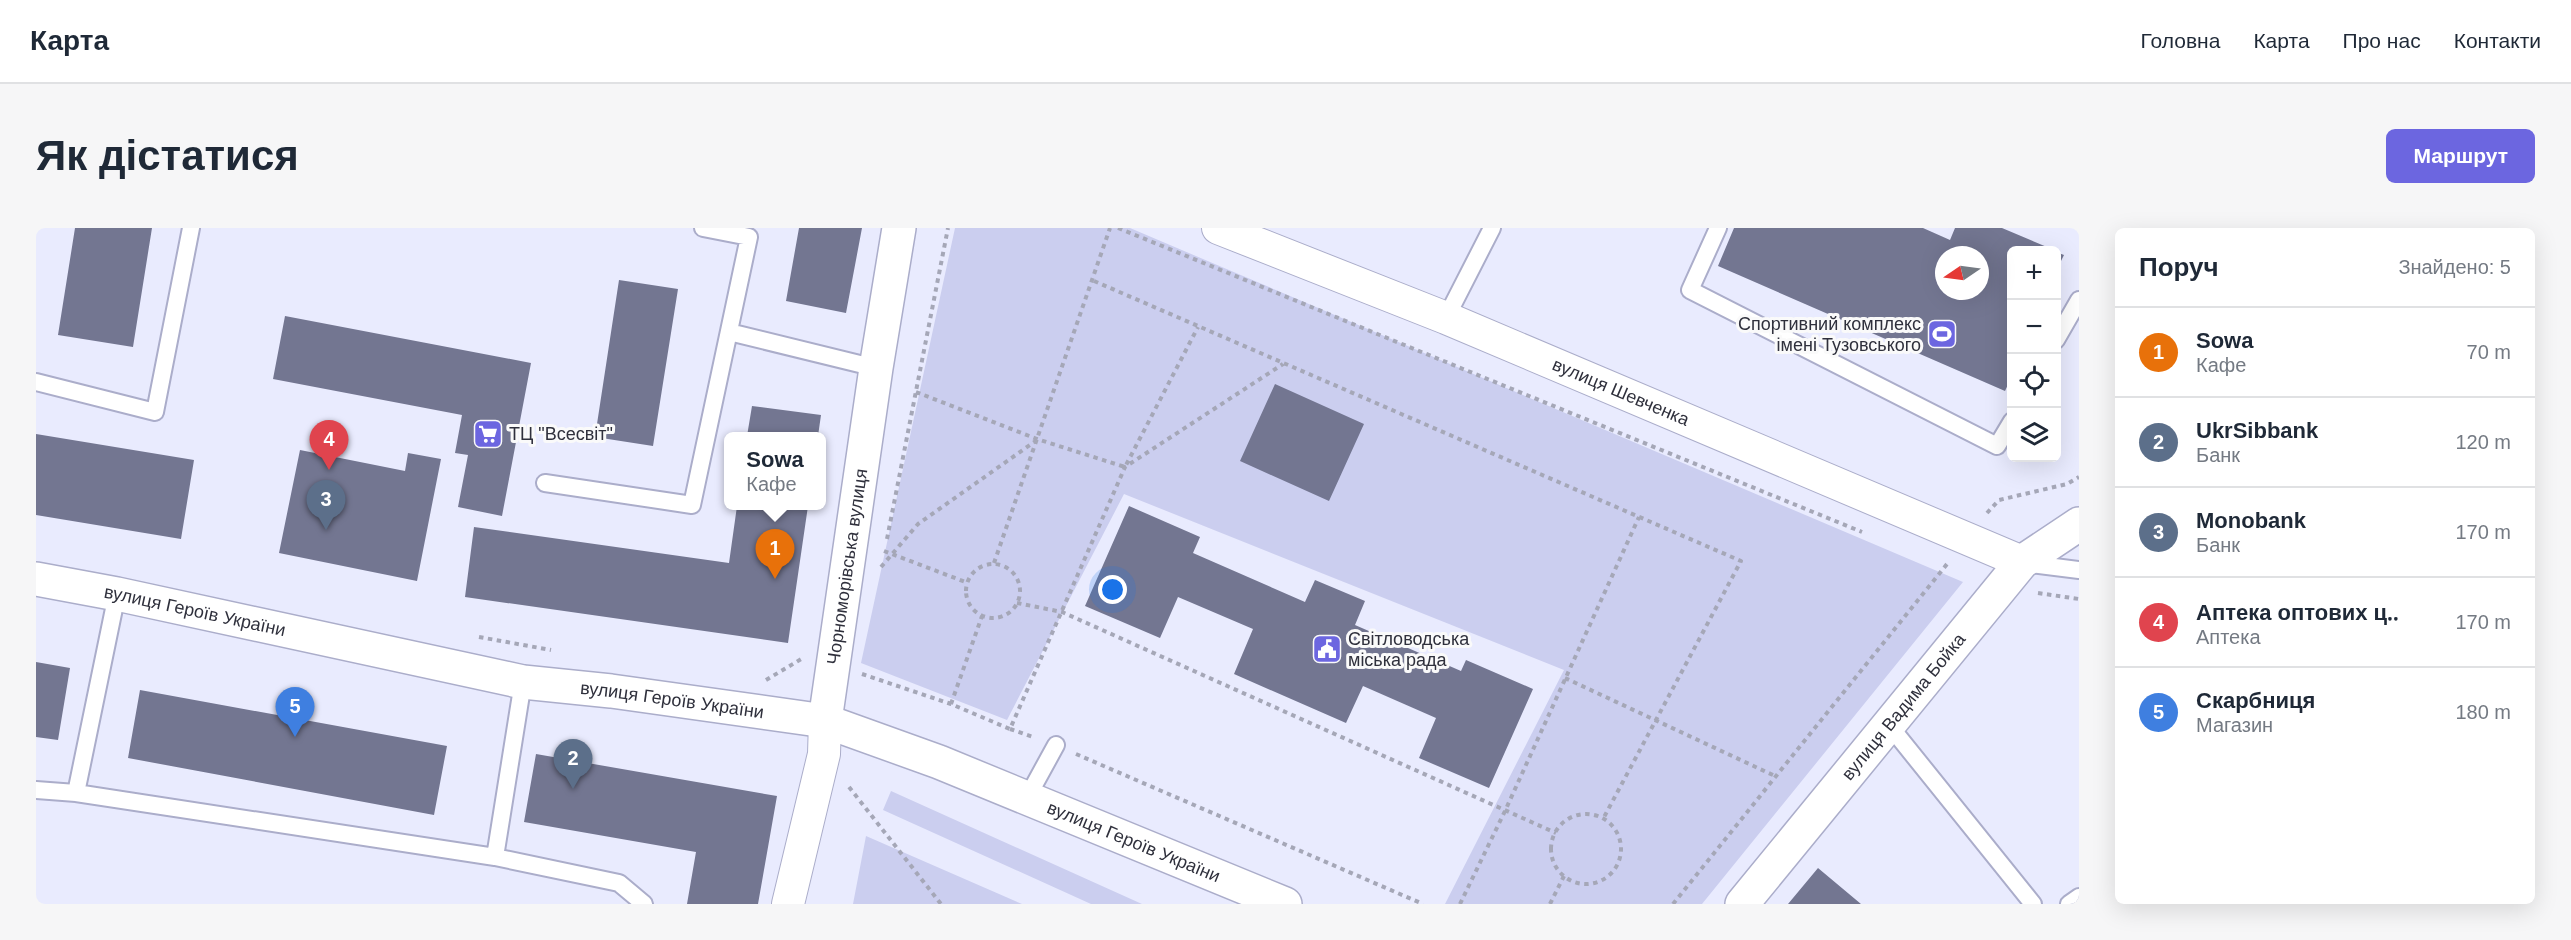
<!DOCTYPE html>
<html lang="uk">
<meta charset="utf-8">
<style>
body{margin:0;font-family:Helvetica,sans-serif;background:#f6f6f7;color:#1f2937}
.controls{position:absolute;right:18px;top:18px;display:grid;overflow:hidden;border-radius:9px;box-shadow:0 6px 24px #0002}
.controls button{width:54px;height:54px;display:grid;place-items:center;padding:0;border:0;border-bottom:2px solid #e0e1e3;background:#fff;color:#1f2937;font:30px sans-serif}
.compass{position:absolute;left:1899px;top:18px;width:54px;height:54px;border-radius:50%;background:#fff;box-shadow:0 6px 24px #0002;rotate:257deg}
.you{position:absolute;left:1077px;top:362px;width:21px;height:21px;margin:-15px;border:4px solid #fff;border-radius:50%;background:#1a73e8;box-shadow:0 0 0 9px #1a73e833}
.badge{display:grid;place-items:center;width:39px;height:39px;border-radius:50%;background:#6c66e0;color:#fff;font-size:20px;font-weight:700}
.pin{position:absolute;translate:-50% -50px;filter:drop-shadow(0 2px 3px #0008)}
.pin::after{content:'';position:absolute;top:32px;width:21px;height:18px;background:inherit;clip-path:polygon(0 0,100% 0,50% 100%)}
.popup{position:absolute;left:688px;top:204px;width:102px;height:78px;box-sizing:border-box;display:grid;place-content:center;border-radius:9px;background:#fff;filter:drop-shadow(0 2px 4px #0005);font-size:20px;white-space:nowrap;color:#747a83}
.popup b{font-size:22px;color:#1f2937}
.popup::after{content:'';position:absolute;left:50%;top:100%;margin-left:-12px;border:12px solid transparent;border-top-color:#fff}
.list{margin:0;padding:0;list-style:none}
h2{display:flex;justify-content:space-between;align-items:center;height:78px;margin:0;padding:0 24px;font-size:26px}
h2 small{font-size:20px;font-weight:400;color:#747a83}
.list li{display:grid;grid-template-columns:39px 1fr auto;gap:18px;align-items:center;box-sizing:border-box;height:90px;padding:0 24px;border-top:2px solid #e0e1e3}
.list b{display:block;font-size:22px;white-space:nowrap}
.list p{margin:0;font-size:20px;white-space:nowrap;color:#747a83}
.list em{font-size:20px;font-style:normal;color:#747a83}
.icon{flex:none;width:33px;height:33px;fill:none;stroke:currentColor;stroke-width:2;stroke-linecap:round;stroke-linejoin:round}
.map{position:relative;flex:none;width:2043px;height:676px;overflow:hidden;border-radius:9px}
header{display:flex;align-items:center;gap:36px;box-sizing:border-box;height:84px;padding:0 30px;background:#fff;border-bottom:2px solid #e0e1e3}
header strong{font-size:28px}
nav{display:flex;gap:33px;margin-inline-start:auto;font-size:21px}
.intro{display:flex;align-items:center;justify-content:space-between;box-sizing:border-box;height:144px;padding:0 36px}
h1{margin:0;font-size:42px}
.button{padding:15px 27px;border-radius:9px;background:#6c66e0;color:#fff;font-size:21px;font-weight:700}
main{display:flex;gap:36px;padding:0 36px}
aside{flex:1;background:#fff;border-radius:9px;box-shadow:0 6px 24px #0002}
.map>svg:first-child{display:block}
</style>
<header>
<strong>Карта</strong>
<nav><a>Головна</a><a>Карта</a><a>Про нас</a><a>Контакти</a></nav>
</header>
<div class="intro"><h1>Як дістатися</h1><a class="button">Маршрут</a></div>
<main>
<div class="map">
<svg width="2043" height="676" viewBox="0 0 2043 676">
<rect width="100%" height="100%" fill="#e9ebfe"/>
<path fill="#cbceef" d="M 919,0 L 1094,0 L 1927,354 L 1666,676 L 1409,676 L 1528,442 L 1088,266 L 971,492 L 825,435 Z
M 855,563 L 1106,676 L 1055,676 L 847,582 Z
M 830,608 L 986,676 L 817,676 Z"/>
<path fill="#737691" fill-rule="evenodd" d="M 39,0 L 116,0 L 97,119 L 22,107 Z
M 763,0 L 826,0 L 810,85 L 750,73 Z
M 1698,0 L 1887,0 L 1914,12 L 1919,0 L 1966,0 L 2018,22 L 1976,22 L 1976,148 L 1969,163 L 1682,38 ZM 1908,27 L 1944,27 L 1944,63 L 1908,63 Z
M 2020,24 L 2028,27 L 2020,43 Z
M 583,52 L 642,61 L 617,218 L 559,209 Z
M 249,88 L 495,135 L 466,288 L 422,279 L 432,227 L 419,225 L 426,187 L 237,151 Z
M 1239,156 L 1328,196 L 1293,273 L 1204,233 Z
M 716,178 L 785,187 L 782,208 L 711,208 Z
M 0,206 L 158,232 L 145,311 L 0,287 Z
M 264,222 L 369,243 L 372,225 L 405,231 L 381,353 L 243,325 Z
M 701,278 L 772,278 L 752,415 L 429,369 L 438,299 L 693,335 Z
M 1093,278 L 1164,309 L 1157,325 L 1269,374 L 1279,352 L 1329,373 L 1319,397 L 1425,443 L 1430,432 L 1497,461 L 1453,560 L 1383,530 L 1400,490 L 1327,458 L 1310,495 L 1198,446 L 1217,401 L 1142,369 L 1124,410 L 1049,378 Z
M 0,434 L 34,440 L 22,512 L 0,509 Z
M 104,462 L 411,518 L 398,587 L 92,530 Z
M 500,526 L 741,568 L 722,676 L 651,676 L 660,624 L 488,594 Z
M 1782,640 L 1825,676 L 1752,676 Z"/>
<g fill="none" stroke-linecap="round" stroke-linejoin="round">
<g stroke="#abadca" stroke-width="20">
<path id="lane" d="M 1682,0 L 1654,62 L 1961,218 L 1976,193
M 1410,90 L 1456,0
M 693,104 L 840,140
M 2020,112 L 2043,72
M 0,154 L 119,184 L 155,0
M 509,255 L 656,277 L 713,9 L 667,0
M 1987,335 L 2043,342
M 81,366 L 40,565 L 459,629 L 583,655 L 608,676
M 1853,497 L 1997,676
M 0,562 L 40,565
M 991,570 L 1020,517
M 459,629 L 487,454
M 2033,676 L 2043,669"/>
</g>
<g stroke="#abadca" stroke-width="34">
<g id="street">
<path id="s1" d="M 1182,0 L 1410,90 L 1986,334"/>
<path d="M 752,676 L 788,526 L 789,493"/>
</g>
</g>
<g stroke="#abadca" stroke-width="36">
<g id="secondary">
<path id="s2" d="M 0,351 L 81,366 L 487,454 L 575,463 L 789,493 L 903,534 L 1249,676"/>
<path id="s3" d="M 789,493 L 840,140 L 863,0"/>
<path id="s4" d="M 1706,676 L 1986,334 L 2043,296"/>
</g>
</g>
<path stroke="#a5a7b7" stroke-width="4" stroke-dasharray="4.5 4.5" stroke-linecap="butt" d="M 1082,0 L 1826,304
M 1058,53 L 1705,333 L 1567,591
M 880,164 L 1001,211 L 1089,239 L 1162,99
M 1951,285 L 1963,272 L 2031,256 L 2043,249
M 851,311 L 912,0
M 848,323 L 932,355
M 958,335 L 1074,0
M930 363a27 27 0 1 1 54 0a27 27 0 1 1-54 0Z
M 845,339 L 882,296 L 1001,212
M 2002,365 L 2043,371
M 981,375 L 1026,384 L 1520,605
M 443,409 L 515,422
M 826,446 L 915,476 L 974,501 L 1089,239 L 1247,136
M 1529,450 L 1739,548
M 730,452 L 767,430
M 915,476 L 946,388
M 974,501 L 997,509
M 1040,526 L 1387,676
M 813,559 L 905,676
M1515 621a35 35 0 1 1 70 0a35 35 0 1 1-70 0Z
M 1424,676 L 1469,583 L 1603,289
M 1514,676 L 1528,648
M 1637,676 L 1911,336"/>
<use href="#lane" stroke="#fff" stroke-width="16"/>
<use href="#street" stroke="#fff" stroke-width="32"/>
<use href="#secondary" stroke="#fff" stroke-width="33"/>
</g>
<defs>
<g id="stadium-square" transform="scale(1.5)"><rect x="-9" y="-9" width="18" height="18" rx="4" fill="#6c66e0" stroke="#fafafa"/><path d="M0-5a6.5 5 0 1 0 0 10a6.5 5 0 1 0 0-10ZM-3.5-1.8h7v3.6h-7Z" fill="#fff"/></g>
<g id="supermarket-square" transform="scale(1.5)"><rect x="-9" y="-9" width="18" height="18" rx="4" fill="#6c66e0" stroke="#fafafa"/><path d="M-6-5.5h2.5l.6 2H6L4.5 2H-2.5L-4.4-4H-6ZM-1.5 3.2a1.3 1.3 0 1 0 .1 0ZM3 3.2a1.3 1.3 0 1 0 .1 0Z" fill="#fff"/></g>
<g id="civic-square" transform="scale(1.5)"><rect x="-9" y="-9" width="18" height="18" rx="4" fill="#6c66e0" stroke="#fafafa"/><path d="M-.6-6.5H3V-4.5H.6V-3L4-1V1h2V6H-6V1h2V-1L-.6-3ZM-1.2 2.5V6h2.4V2.5Z" fill="#fff"/></g>
</defs>
<g fill-rule="evenodd">
<use href="#stadium-square" x="1906" y="106"/>
<use href="#supermarket-square" x="452" y="206"/>
<use href="#civic-square" x="1291" y="421"/>
</g>
<g text-anchor="middle" stroke-width="6" stroke-linejoin="round" paint-order="stroke">
<g font-size="18" fill="#2f303c" stroke="#fafafa" text-anchor="start">
<text x="1885" y="102" text-anchor="end">Спортивний комплекс<tspan x="1885" dy="21">імені Тузовського</tspan></text>
<text x="473" y="212">ТЦ "Всесвіт"</text>
<text x="1312" y="417">Світловодська<tspan x="1312" dy="21">міська рада</tspan></text>
</g>
<g font-size="18" fill="#2f303c" stroke="#fafafa">
<text dy="6" stroke="none"><textPath href="#s1" startOffset="435">вулиця Шевченка</textPath></text>
<text dy="6" stroke="none"><textPath href="#s3" startOffset="156">Чорноморівська вулиця</textPath></text>
<text dy="6" stroke="none"><textPath href="#s2" startOffset="162">вулиця Героїв України</textPath></text>
<text dy="6" stroke="none"><textPath href="#s2" startOffset="648">вулиця Героїв України</textPath></text>
<text dy="6" stroke="none"><textPath href="#s4" startOffset="255">вулиця Вадима Бойка</textPath></text>
<text dy="6" stroke="none"><textPath href="#s2" startOffset="1134">вулиця Героїв України</textPath></text>
</g>
</g>
</svg>
<div class="controls">
<button>+</button>
<button>−</button>
<button><svg class="icon" aria-label="locate" viewBox="0 0 24 24"><circle cx="12" cy="12" r="6"/><path d="M12 2v4M12 18v4M2 12h4M18 12h4"/></svg></button>
<button><svg class="icon" aria-label="layers" viewBox="0 0 24 24"><path d="M12 4l9 5-9 5-9-5zM3 14l9 5 9-5"/></svg></button>
</div>
<svg class="compass" viewBox="-18 -18 36 36"><path d="M0-13l5 13h-10z" fill="#e53935"/><path d="M0 13l5-13h-10z" fill="#747a83"/></svg>
<div class="you"></div>
<div class="pin badge" style="left:739px;top:351px;background:#e8710a">1</div>
<div class="popup"><b>Sowa</b>Кафе</div>
<div class="pin badge" style="left:537px;top:561px;background:#5c6f8a">2</div>
<div class="pin badge" style="left:290px;top:302px;background:#5c6f8a">3</div>
<div class="pin badge" style="left:293px;top:242px;background:#e0444e">4</div>
<div class="pin badge" style="left:259px;top:509px;background:#3f7fe0">5</div>
</div>
<aside>
<h2>Поруч<small>Знайдено: 5</small></h2>
<ul class="list">
<li><span class="badge" style="background:#e8710a">1</span><div><b>Sowa</b><p>Кафе</p></div><em>70 m</em></li>
<li><span class="badge" style="background:#5c6f8a">2</span><div><b>UkrSibbank</b><p>Банк</p></div><em>120 m</em></li>
<li><span class="badge" style="background:#5c6f8a">3</span><div><b>Monobank</b><p>Банк</p></div><em>170 m</em></li>
<li><span class="badge" style="background:#e0444e">4</span><div><b>Аптека оптових ц‥</b><p>Аптека</p></div><em>170 m</em></li>
<li><span class="badge" style="background:#3f7fe0">5</span><div><b>Скарбниця</b><p>Магазин</p></div><em>180 m</em></li>
</ul>
</aside>
</main>
